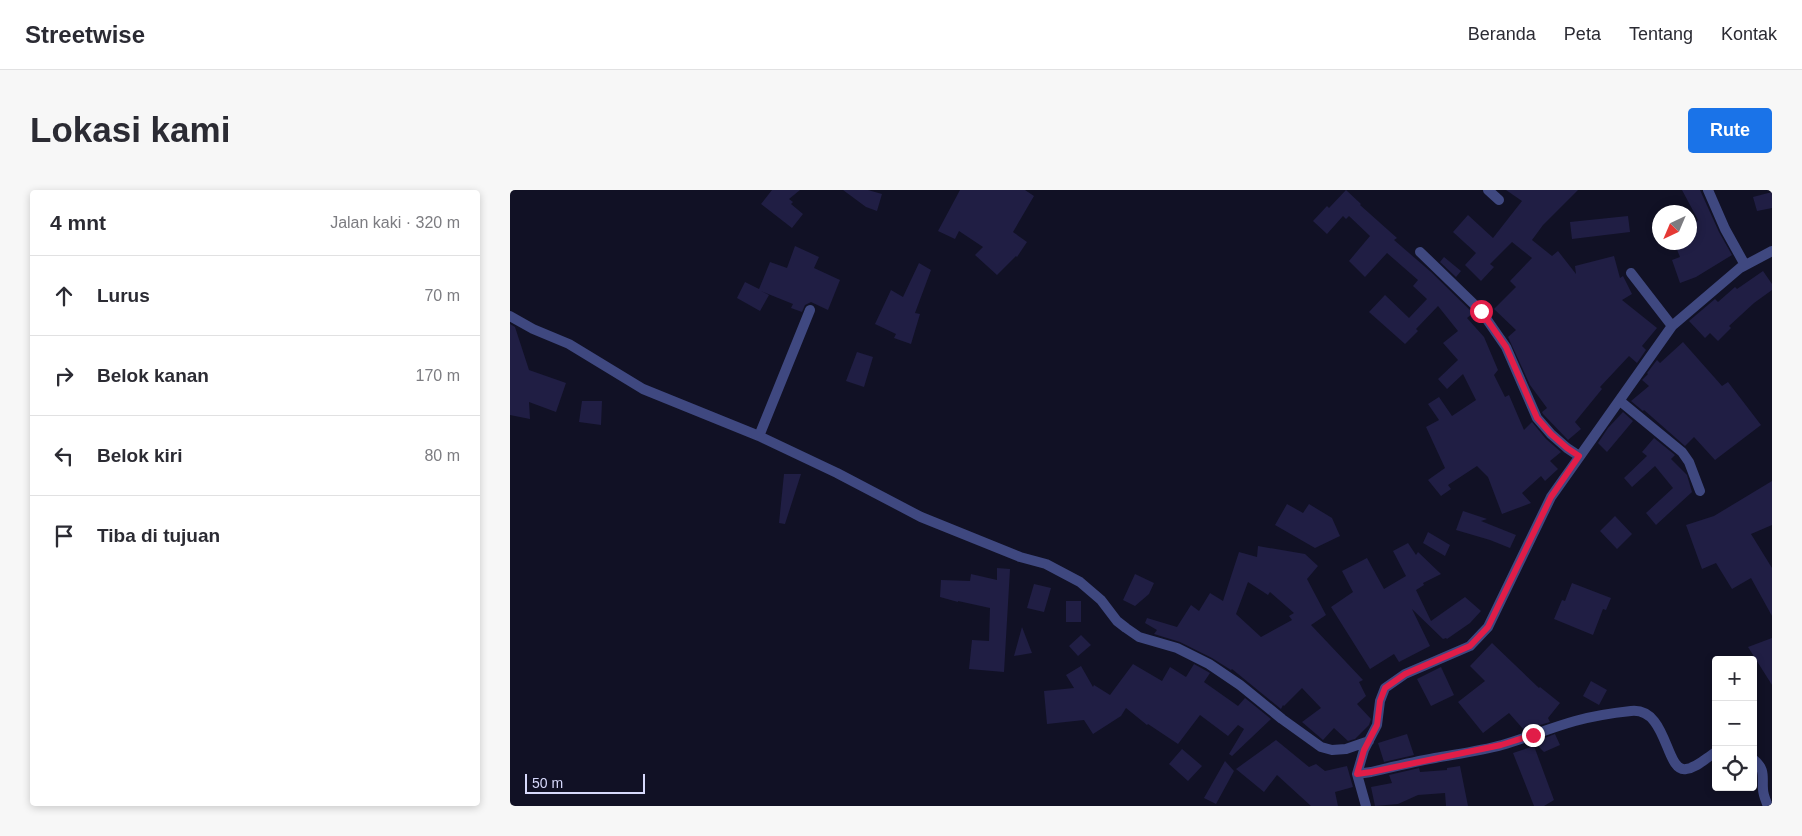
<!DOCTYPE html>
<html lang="id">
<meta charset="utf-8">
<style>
body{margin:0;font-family:Helvetica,sans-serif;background:#f7f7f7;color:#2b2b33}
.controls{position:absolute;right:15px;bottom:15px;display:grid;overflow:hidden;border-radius:5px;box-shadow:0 2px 8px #0003}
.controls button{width:45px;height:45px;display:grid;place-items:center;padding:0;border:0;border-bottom:1px solid #e1e1e2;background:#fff;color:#2b2b33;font:25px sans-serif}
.compass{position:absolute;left:1142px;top:15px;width:45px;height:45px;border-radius:50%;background:#fff;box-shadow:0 2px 8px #0003;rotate:224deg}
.scale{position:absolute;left:15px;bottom:12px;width:120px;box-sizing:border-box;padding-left:5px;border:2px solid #d7d9fc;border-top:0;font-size:14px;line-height:18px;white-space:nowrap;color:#d7d9fc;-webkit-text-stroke:4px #111125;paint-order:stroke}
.stop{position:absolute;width:15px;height:15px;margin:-11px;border:4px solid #e11d48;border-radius:50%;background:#fff}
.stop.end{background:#e11d48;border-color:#fff;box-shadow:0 1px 5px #0008}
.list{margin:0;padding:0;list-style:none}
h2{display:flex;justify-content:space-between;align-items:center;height:65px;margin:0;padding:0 20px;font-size:21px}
h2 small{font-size:16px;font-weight:400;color:#7c7c81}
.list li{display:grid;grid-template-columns:32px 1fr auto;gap:15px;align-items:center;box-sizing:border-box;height:80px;padding:0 20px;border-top:1px solid #e1e1e2}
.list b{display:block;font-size:19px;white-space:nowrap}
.list em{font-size:16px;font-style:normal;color:#7c7c81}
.icon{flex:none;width:28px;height:28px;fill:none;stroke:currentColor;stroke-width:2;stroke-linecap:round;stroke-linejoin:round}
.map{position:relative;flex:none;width:1262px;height:616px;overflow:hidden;border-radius:5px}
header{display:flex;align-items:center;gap:30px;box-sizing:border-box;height:70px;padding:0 25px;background:#fff;border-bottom:1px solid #e1e1e2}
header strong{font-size:24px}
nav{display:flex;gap:28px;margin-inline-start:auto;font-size:18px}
.intro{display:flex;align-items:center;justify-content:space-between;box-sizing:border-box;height:120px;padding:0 30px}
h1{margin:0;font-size:35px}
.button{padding:12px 22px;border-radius:5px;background:#1a73e8;color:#fff;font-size:18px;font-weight:700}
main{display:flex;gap:30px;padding:0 30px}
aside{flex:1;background:#fff;border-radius:5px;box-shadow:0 2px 8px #0003}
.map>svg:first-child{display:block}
</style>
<header>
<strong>Streetwise</strong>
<nav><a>Beranda</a><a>Peta</a><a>Tentang</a><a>Kontak</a></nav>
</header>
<div class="intro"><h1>Lokasi kami</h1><a class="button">Rute</a></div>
<main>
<aside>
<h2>4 mnt<small>Jalan kaki · 320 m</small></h2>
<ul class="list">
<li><svg class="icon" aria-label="ahead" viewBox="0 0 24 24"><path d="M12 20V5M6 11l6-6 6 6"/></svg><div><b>Lurus</b></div><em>70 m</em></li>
<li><svg class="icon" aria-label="right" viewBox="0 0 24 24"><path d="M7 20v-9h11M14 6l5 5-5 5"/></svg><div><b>Belok kanan</b></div><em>170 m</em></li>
<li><svg class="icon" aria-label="left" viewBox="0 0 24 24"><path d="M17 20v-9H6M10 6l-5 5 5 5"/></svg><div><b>Belok kiri</b></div><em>80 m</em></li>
<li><svg class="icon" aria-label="arrive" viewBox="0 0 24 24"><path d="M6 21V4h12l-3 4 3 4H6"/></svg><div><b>Tiba di tujuan</b></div></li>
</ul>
</aside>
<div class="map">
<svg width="1262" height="616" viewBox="0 0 1262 616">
<rect width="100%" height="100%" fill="#111125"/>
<path fill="#201e44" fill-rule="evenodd" d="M 262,0 L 290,0 L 279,9 L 283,12 L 281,14 L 293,24 L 282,38 L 251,14 Z
M 333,0 L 358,0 L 372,4 L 367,21 L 356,17 Z
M 450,0 L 515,0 L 524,6 L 503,42 L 517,52 L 507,67 L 506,66 L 487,85 L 465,65 L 473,57 L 449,41 L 445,49 L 428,41 Z
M 836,0 L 851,14 L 850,15 L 887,48 L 884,50 L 921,82 L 963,123 L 957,128 L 974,147 L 988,180 L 984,185 L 995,207 L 999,205 L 1014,240 L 1022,232 L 1036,249 L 1051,262 L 1040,271 L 1048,279 L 1035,291 L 1031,286 L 1012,303 L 1021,313 L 992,324 L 978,287 L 967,276 L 938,295 L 941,299 L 931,306 L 918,290 L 935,278 L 916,237 L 929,230 L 918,214 L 929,207 L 942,226 L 966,210 L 953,184 L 937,199 L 928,189 L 948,170 L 933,153 L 948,141 L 928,116 L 906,139 L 908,141 L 895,154 L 859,122 L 875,105 L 899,128 L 917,109 L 903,96 L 908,90 L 877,63 L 855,87 L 839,71 L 860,46 L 839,26 L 836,29 L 833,26 L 817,44 L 803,31 L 817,16 L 819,18 Z
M 996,0 L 1068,0 L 1033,35 L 1022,50 L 1042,66 L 1048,61 L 1066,84 L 1065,76 L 1104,66 L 1110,88 L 1113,86 L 1122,104 L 1112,110 L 1147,138 L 1132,156 L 1136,160 L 1127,173 L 1119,166 L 1090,197 L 1092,199 L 1065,232 L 1071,239 L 1058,250 L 1033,224 L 1032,222 L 1037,218 L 1020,195 L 998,147 L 1006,140 L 984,119 L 1006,97 L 1000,91 L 1022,68 L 1002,52 L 980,74 L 984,77 L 971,91 L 955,75 L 966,63 L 943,42 L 958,25 L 983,48 L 1012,11 Z
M 1172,0 L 1190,0 L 1209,42 L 1222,65 L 1186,87 L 1170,93 L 1162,70 L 1170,67 L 1164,52 L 1180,52 L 1180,36 L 1188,30 Z
M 1262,2 L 1262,18 L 1247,21 L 1243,7 Z
M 1118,26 L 1120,42 L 1062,49 L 1060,32 Z
M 285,56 L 309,67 L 304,78 L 330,90 L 318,120 L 301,112 L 295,115 L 292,122 L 281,118 L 283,114 L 251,101 L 259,105 L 250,121 L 227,108 L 235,92 L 249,99 L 260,72 L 277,78 Z
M 934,67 L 951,81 L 946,87 L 930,72 Z
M 409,73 L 421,80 L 405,123 L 410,124 L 401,154 L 384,148 L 386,144 L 365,134 L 381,100 L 393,107 Z
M 1253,81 L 1262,94 L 1262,100 L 1244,113 L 1219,136 L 1221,138 L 1208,151 L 1200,143 L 1195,148 L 1179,131 L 1205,109 L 1208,112 L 1225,97 L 1227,99 Z
M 0,134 L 5,137 L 19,180 L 56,193 L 46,222 L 19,212 L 20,229 L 0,225 Z
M 1173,152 L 1212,196 L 1218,192 L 1251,235 L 1205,270 L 1184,247 L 1175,256 L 1134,220 L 1133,221 L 1121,211 L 1139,196 L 1132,190 L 1138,184 L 1137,183 L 1147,170 L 1150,173 Z
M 347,162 L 363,167 L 354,197 L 336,191 Z
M 72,211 L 92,211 L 91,235 L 69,232 Z
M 1113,222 L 1123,231 L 1097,262 L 1088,253 L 1098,238 Z
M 1144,248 L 1165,265 L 1161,269 L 1177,285 L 1182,302 L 1146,335 L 1136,323 L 1163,298 L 1145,276 L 1122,297 L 1114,288 L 1137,266 L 1132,262 Z
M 274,284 L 291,284 L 275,334 L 269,333 Z
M 1262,291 L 1262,335 L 1241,344 L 1262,378 L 1262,426 L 1241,388 L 1222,399 L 1206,373 L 1192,379 L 1176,335 L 1204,326 Z
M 777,314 L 793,323 L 799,314 L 822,328 L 830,346 L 805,358 L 765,335 Z
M 953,321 L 977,329 L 971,331 L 1006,345 L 1000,358 L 980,350 L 946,340 Z
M 1105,326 L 1122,344 L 1107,359 L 1090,341 Z
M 918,342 L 940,355 L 935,366 L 913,353 Z
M 898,353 L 906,365 L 908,362 L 931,384 L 913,393 L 914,395 L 906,400 L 921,431 L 955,407 L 971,421 L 960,433 L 937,449 L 936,448 L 933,449 L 902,419 L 920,456 L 889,472 L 884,464 L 860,479 L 821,417 L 843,402 L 832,381 L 857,368 L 874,399 L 896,386 L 883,361 Z
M 748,356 L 795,364 L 808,376 L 797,389 L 816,425 L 801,435 L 853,490 L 849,492 L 856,506 L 847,514 L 861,529 L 859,535 L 845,549 L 838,551 L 824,538 L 813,550 L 792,532 L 811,518 L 792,498 L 774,516 L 773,515 L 771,519 L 722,479 L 721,480 L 702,468 L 670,452 L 644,444 L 647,440 L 635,433 L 637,428 L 667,437 L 681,415 L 689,421 L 700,403 L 713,411 L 729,362 L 747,367 ZM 738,392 L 758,405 L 760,402 L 784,423 L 779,426 L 782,430 L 751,447 L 726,424 Z
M 487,378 L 500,379 L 494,482 L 459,479 L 462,450 L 479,451 L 480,418 L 448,411 L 448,412 L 430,407 L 431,390 L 460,391 L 461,384 L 487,390 Z
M 625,384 L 644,393 L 639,404 L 625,416 L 613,410 Z
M 1062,393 L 1101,408 L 1096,420 L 1093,419 L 1083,445 L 1044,429 L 1052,410 L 1055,411 Z
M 524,394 L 541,398 L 534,422 L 517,418 Z
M 556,411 L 571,411 L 571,432 L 556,432 Z
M 512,437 L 522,463 L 504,466 Z
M 571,445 L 581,455 L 568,466 L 559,456 Z
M 1262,448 L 1262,495 L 1238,457 Z
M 982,453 L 1029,498 L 1030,497 L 1050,513 L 1038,528 L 1040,532 L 1014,540 L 999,523 L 973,543 L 948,512 L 975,491 L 960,476 Z
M 623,474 L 652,491 L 660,477 L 676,487 L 684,474 L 700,483 L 694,492 L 728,516 L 735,508 L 761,529 L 722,566 L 719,564 L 734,539 L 728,535 L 718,546 L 690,525 L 668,554 L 638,534 L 637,535 L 616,518 L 611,526 L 583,544 L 574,530 L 537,534 L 534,501 L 564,498 L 556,485 L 571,476 L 583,497 L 584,495 L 600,505 Z
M 931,477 L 944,505 L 921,516 L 907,489 Z
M 1081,491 L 1097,500 L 1089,515 L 1073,506 Z
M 897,544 L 904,565 L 874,572 L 868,553 Z
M 1045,544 L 1050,555 L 1034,562 L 1024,552 Z
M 766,550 L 799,577 L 806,574 L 815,581 L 837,576 L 843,597 L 825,602 L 828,616 L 801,616 L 767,585 L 754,602 L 726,579 Z
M 1024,556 L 1044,610 L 1034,616 L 1024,616 L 1003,563 Z
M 672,559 L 692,576 L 678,591 L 659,574 Z
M 715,571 L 724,581 L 706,614 L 694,608 Z
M 950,576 L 958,616 L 936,616 L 935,603 L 908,605 L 888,614 L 865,616 L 861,597 L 882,593 L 879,585 L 909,578 L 910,582 L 937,580 L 937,578 Z"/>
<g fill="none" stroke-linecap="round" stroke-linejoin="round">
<path stroke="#3f4880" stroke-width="10" d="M 978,0 L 989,10
M 1198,0 L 1215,39 L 1235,75
M 910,62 L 971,121 L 996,157 L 1027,228 L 1041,244 L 1057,258 L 1069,266
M 1121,83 L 1162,136
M 0,126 L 23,139 L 59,154 L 133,199 L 249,246 L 327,283 L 411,327 L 510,367 L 536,374 L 570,392 L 591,410 L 607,431 L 616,438 L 629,447 L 667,458 L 699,474 L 730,495 L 772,529 L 811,557 L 822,560 L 836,559 L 859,551
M 1110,211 L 1172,262 L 1179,272 L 1190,301
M 249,246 L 300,120
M 1243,569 C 1256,579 1252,587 1253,599 C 1253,605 1256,611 1258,616
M 847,584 L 861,582 C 882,577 903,572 925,568 C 947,564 970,561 992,555 C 1016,548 1040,538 1065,531 C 1083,526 1102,523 1121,521 C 1158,517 1155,583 1176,579 C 1187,578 1197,567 1206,562
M 856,616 L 847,584 L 854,560 L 867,535 L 870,511 L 875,498 L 895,484 L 960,456 L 978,437 L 1041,307 L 1162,136 L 1230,78 L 1262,61"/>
</g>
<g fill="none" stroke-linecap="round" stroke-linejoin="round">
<path stroke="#e11d48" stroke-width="6" d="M 971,121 L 996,157 L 1027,228 L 1041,244 L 1057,258 L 1069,266 L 1041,307 L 978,437 L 960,456 L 895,484 L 875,498 L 870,511 L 867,535 L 854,560 L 847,584 L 861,582 L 991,555 L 1023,545"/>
</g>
</svg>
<div class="controls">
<button>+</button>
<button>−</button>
<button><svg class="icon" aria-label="locate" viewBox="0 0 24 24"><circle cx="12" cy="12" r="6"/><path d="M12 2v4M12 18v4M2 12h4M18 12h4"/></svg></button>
</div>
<svg class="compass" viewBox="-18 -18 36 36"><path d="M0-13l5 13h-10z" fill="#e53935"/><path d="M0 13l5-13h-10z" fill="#7c7c81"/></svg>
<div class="scale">50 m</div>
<div class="stop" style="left:971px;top:121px"></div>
<div class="stop end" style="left:1023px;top:545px"></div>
</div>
</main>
